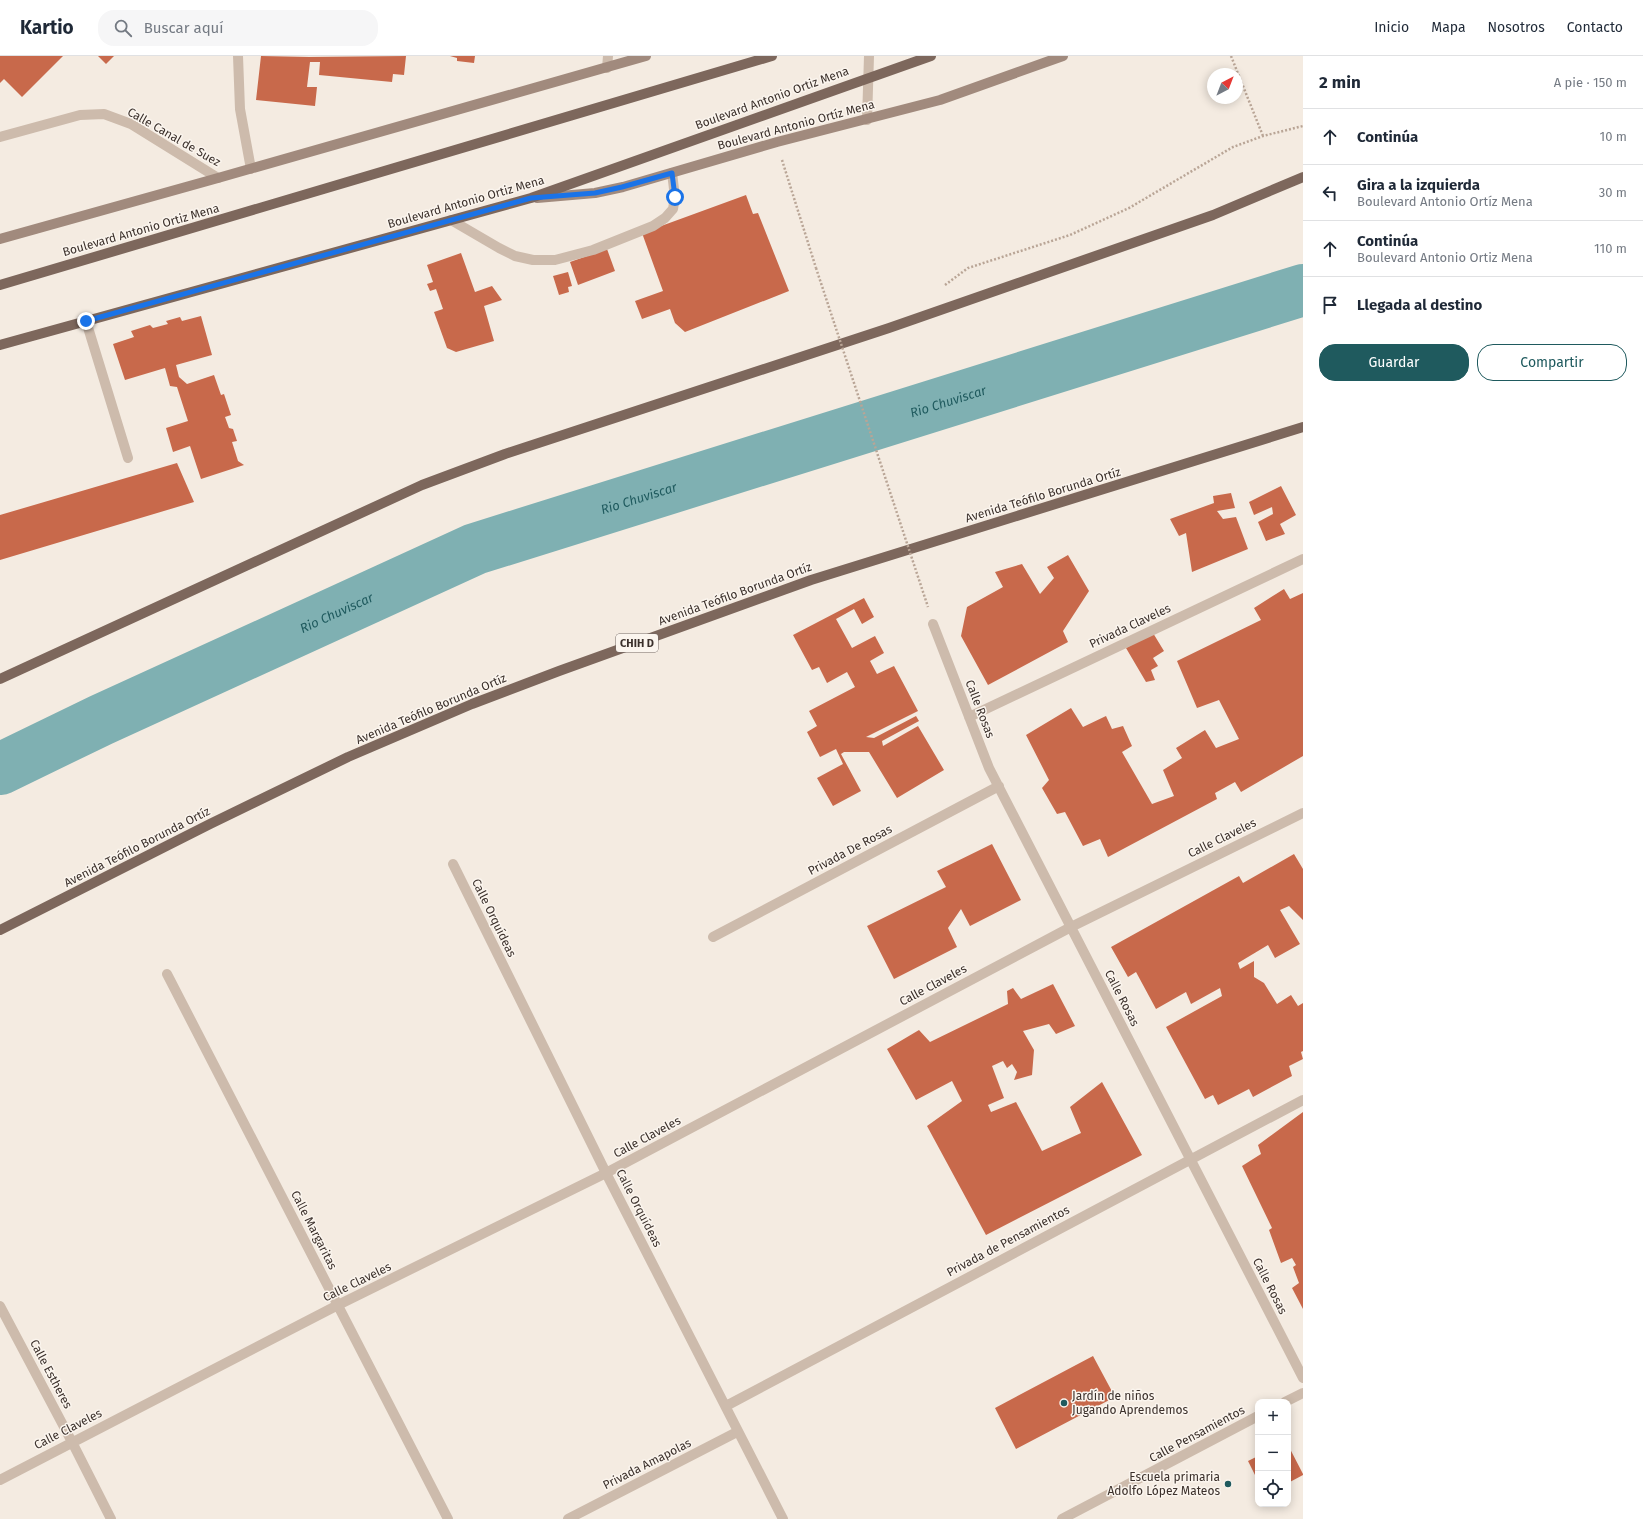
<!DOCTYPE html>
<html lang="es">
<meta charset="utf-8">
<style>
body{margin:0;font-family:"Fira Sans",sans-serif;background:#f6f6f7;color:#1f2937}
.controls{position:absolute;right:12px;bottom:12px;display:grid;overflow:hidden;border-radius:8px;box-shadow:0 2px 10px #0003}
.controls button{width:36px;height:36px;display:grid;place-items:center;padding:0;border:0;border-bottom:1px solid #e0e1e3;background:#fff;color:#1f2937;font:20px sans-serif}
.compass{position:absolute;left:1207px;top:12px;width:36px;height:36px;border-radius:50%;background:#fff;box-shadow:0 2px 10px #0003;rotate:42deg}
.stop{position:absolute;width:12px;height:12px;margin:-9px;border:3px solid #1a73e8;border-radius:50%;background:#fff}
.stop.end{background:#1a73e8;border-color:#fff;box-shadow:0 1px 4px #0008}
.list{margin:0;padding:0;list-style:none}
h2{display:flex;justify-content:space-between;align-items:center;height:52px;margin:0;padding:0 16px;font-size:17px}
h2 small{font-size:13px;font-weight:400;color:#747a83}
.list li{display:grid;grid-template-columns:26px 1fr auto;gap:12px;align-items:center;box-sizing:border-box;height:56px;padding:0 16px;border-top:1px solid #e0e1e3}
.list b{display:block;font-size:15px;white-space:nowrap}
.list p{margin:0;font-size:13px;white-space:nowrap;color:#747a83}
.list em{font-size:13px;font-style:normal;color:#747a83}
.actions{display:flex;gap:8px;padding:12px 16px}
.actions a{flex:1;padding:9px 0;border:1px solid #1f5a5e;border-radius:16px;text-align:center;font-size:14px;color:#1f5a5e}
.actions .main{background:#1f5a5e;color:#fff}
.icon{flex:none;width:22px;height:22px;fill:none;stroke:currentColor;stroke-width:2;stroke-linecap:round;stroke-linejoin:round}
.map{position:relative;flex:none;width:1303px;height:1463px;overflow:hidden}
header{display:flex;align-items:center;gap:24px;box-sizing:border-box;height:56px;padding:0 20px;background:#fff;border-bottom:1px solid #e0e1e3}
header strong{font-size:19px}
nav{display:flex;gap:22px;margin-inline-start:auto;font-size:14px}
.search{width:280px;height:36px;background:#f6f6f7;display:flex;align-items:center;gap:10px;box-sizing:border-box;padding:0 14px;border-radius:16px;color:#747a83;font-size:15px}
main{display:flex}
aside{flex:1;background:#fff}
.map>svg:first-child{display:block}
</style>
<header>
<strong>Kartio</strong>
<div class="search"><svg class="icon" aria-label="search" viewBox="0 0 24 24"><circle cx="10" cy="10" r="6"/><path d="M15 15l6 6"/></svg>Buscar aquí</div>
<nav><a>Inicio</a><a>Mapa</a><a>Nosotros</a><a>Contacto</a></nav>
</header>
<main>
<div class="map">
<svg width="1303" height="1463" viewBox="0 0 1303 1463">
<rect width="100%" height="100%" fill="#f4ebe1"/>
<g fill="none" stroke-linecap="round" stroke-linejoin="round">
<path stroke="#7fb0b2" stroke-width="52" id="s1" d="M 0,713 L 101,664 L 475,493 L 1303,234"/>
</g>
<path fill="#c8694b" d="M 0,0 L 63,0 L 22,41 L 4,23 L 0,27 Z
M 98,0 L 114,0 L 106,8 Z
M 261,0 L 309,1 L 406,0 L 404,19 L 393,18 L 392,26 L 319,19 L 320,6 L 310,6 L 307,31 L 317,31 L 315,50 L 256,44 Z
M 450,0 L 475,0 L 474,7 L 457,5 L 457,2 Z
M 746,139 L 753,158 L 758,157 L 789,235 L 685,276 L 675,267 L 670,253 L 642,263 L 635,245 L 663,235 L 642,177 Z
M 607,193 L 615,215 L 578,229 L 570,206 Z
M 461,197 L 475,236 L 492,230 L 502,244 L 484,250 L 494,285 L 456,296 L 447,292 L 434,256 L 443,253 L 436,233 L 430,235 L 427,228 L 433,226 L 427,209 Z
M 568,216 L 572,230 L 568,231 L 569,236 L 559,239 L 553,220 Z
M 201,260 L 212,299 L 176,309 L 179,321 L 187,328 L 214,319 L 221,339 L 224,338 L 231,359 L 225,361 L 229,372 L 233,373 L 237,385 L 232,386 L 238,405 L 244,409 L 201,423 L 190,390 L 173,396 L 166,372 L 188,365 L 177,331 L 170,330 L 165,312 L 125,324 L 113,288 L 134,281 L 131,275 L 150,269 L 153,272 L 168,268 L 166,265 L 180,261 L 182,265 Z
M 177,407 L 194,446 L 0,504 L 0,459 Z
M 1281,430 L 1296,459 L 1280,468 L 1285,478 L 1266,485 L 1258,466 L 1273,458 L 1272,451 L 1254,459 L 1249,446 Z
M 1231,437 L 1235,452 L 1217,455 L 1223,463 L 1236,461 L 1248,493 L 1192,516 L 1186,477 L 1179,480 L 1170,463 L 1214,447 L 1213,440 Z
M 1068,499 L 1089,535 L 1063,575 L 1068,586 L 988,629 L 961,580 L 967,551 L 1003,531 L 995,516 L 1022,508 L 1040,538 L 1054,522 L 1047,511 Z
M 1284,533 L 1290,543 L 1303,537 L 1303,700 L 1241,736 L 1235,726 L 1215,737 L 1217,743 L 1108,801 L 1100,783 L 1083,790 L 1065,756 L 1057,758 L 1042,732 L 1049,724 L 1026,679 L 1071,652 L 1083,671 L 1106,660 L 1112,673 L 1123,670 L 1132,690 L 1122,696 L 1152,748 L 1174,740 L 1163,714 L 1182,702 L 1176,692 L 1205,674 L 1216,692 L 1239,683 L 1219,644 L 1197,652 L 1177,605 L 1261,564 L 1254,552 Z
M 864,542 L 874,561 L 862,568 L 854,553 L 836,563 L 852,592 L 875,580 L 884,597 L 870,605 L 877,618 L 894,610 L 918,655 L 866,681 L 874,682 L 916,660 L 919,665 L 882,685 L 883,690 L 918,670 L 944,714 L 897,742 L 869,696 L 844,696 L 841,698 L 861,735 L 833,750 L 817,722 L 843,708 L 836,693 L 820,701 L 807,676 L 817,670 L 809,655 L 855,631 L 847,616 L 827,627 L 819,611 L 812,614 L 793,579 Z
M 1153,577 L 1164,595 L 1153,602 L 1158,610 L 1151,614 L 1155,624 L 1146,626 L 1126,592 Z
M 992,788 L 1021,844 L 970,870 L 961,853 L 948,872 L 957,891 L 894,923 L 867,870 L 946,831 L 937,815 Z
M 1294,798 L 1303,813 L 1303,864 L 1289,850 L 1280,854 L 1300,888 L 1275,902 L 1268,889 L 1238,907 L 1240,913 L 1254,905 L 1254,921 L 1264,927 L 1277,948 L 1291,939 L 1298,950 L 1303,947 L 1303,995 L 1301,996 L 1303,1003 L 1289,1010 L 1292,1020 L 1253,1041 L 1249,1033 L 1218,1049 L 1213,1039 L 1205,1043 L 1166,971 L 1222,940 L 1220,932 L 1191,948 L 1186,936 L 1156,953 L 1136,916 L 1128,921 L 1111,891 L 1239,820 L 1243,827 Z
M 1053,928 L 1075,970 L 1056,978 L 1049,968 L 1023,975 L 1034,994 L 1032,1019 L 1014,1024 L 1017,1016 L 1012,1008 L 1007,1012 L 1003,1005 L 992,1010 L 1004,1042 L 988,1049 L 991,1056 L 1016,1046 L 1042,1095 L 1081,1077 L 1070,1051 L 1102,1026 L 1142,1099 L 986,1179 L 927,1070 L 962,1045 L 952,1025 L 916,1044 L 887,993 L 919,974 L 930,986 L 1008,948 L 1007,935 L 1013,932 L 1021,943 Z
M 1303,1056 L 1303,1253 L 1292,1232 L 1299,1227 L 1293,1211 L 1296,1209 L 1292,1202 L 1281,1207 L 1269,1174 L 1272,1172 L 1242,1110 L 1261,1098 L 1258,1089 Z
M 1093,1300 L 1115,1341 L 1016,1393 L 995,1352 Z
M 1288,1389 L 1303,1418 L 1303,1419 L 1288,1427 Z
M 1258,1400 L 1258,1425 L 1248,1405 Z"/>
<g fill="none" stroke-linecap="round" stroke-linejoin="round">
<path stroke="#b9a596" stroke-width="2.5" stroke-dasharray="2 2" stroke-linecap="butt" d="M 1231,0 L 1263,80
M 782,104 L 816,212
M 945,229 L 968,212 L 1070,179 L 1129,152 L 1233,91 L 1263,80 L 1303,70"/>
<path stroke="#cdbbac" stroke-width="10" d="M 451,164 L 499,192 L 515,200 L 533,204 L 555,204 L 593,194 L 653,170 L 665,162 L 673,153 L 675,141 L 672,117"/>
<path stroke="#cdbbac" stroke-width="10" d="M 238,0 L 240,53 L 251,113
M 607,12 L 608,0
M 867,64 L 869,0
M 0,81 L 80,59 L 104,58 L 131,68 L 218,122
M 86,265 L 128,402
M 933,568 L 989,712 L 1303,1322
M 969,661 L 1303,503
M 453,808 L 606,1117 L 783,1463
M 713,881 L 999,730
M 167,918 L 448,1463
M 0,1250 L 72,1386 L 111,1463
M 1285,1346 L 1303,1337
M 726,1350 L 1303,1044
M 0,1424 L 338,1249 L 606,1117 L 1071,871 L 1303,757
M 568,1463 L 737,1376
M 1062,1463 L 1258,1360"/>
<path stroke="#a18a7d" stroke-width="10" d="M 537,142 L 595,137 L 623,131 L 777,86 L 940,44 L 1063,0
M 0,183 L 218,122 L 646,0"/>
<path stroke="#7d675c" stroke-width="10" d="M 0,229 L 772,0
M 0,289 L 531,142 L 931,0
M 0,623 L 422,429 L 505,398 L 889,272 L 1213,159 L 1303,121
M 0,874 L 210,768 L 348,701 L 472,648 L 559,615 L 811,524 L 1303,371"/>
<path stroke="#b9a596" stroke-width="2.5" stroke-dasharray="2 2" stroke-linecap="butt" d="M 816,212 L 928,551"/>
</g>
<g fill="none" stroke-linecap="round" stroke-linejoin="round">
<path stroke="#1a73e8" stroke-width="5" d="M 86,265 L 531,142 L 595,137 L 622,131 L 672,117 L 675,141"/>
</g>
<g fill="#1f5a5e" stroke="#fbf5ee" stroke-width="1.5">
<circle cx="1064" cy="1347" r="4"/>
<circle cx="1228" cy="1428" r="4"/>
</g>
<g text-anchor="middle" stroke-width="3" stroke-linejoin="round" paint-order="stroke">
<rect fill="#fbf5ee" stroke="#756b66" stroke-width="1" x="616" y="578" width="42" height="18" rx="3"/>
<g font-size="11" font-weight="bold" fill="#3b302b">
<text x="637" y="591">CHIH D</text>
</g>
<g font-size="12" fill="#3b302b" stroke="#fbf5ee">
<text transform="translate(772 42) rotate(-20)" y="4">Boulevard Antonio Ortiz Mena</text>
<text transform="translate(796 69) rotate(-15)" y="4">Boulevard Antonio Ortíz Mena</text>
<text transform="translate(174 81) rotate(30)" y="4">Calle Canal de Suez</text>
<text transform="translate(466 146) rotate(-16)" y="4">Boulevard Antonio Ortiz Mena</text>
<text transform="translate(141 174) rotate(-16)" y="4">Boulevard Antonio Ortiz Mena</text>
<text transform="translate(1043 439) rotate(-17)" y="4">Avenida Teófilo Borunda Ortíz</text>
<text transform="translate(735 538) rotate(-20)" y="4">Avenida Teófilo Borunda Ortíz</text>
<text transform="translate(1130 570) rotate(-25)" y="4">Privada Claveles</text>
<text transform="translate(431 653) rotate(-23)" y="4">Avenida Teófilo Borunda Ortíz</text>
<text transform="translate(980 653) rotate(69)" y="4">Calle Rosas</text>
<text transform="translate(1222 782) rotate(-26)" y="4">Calle Claveles</text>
<text transform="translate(137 791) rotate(-27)" y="4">Avenida Teófilo Borunda Ortíz</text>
<text transform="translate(850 794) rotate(-28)" y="4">Privada De Rosas</text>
<text transform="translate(494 862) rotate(64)" y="4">Calle Orquídeas</text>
<text transform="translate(933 929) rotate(-28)" y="4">Calle Claveles</text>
<text transform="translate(1122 942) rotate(63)" y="4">Calle Rosas</text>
<text transform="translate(647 1081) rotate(-28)" y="4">Calle Claveles</text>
<text transform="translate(639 1152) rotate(63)" y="4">Calle Orquídeas</text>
<text transform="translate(314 1174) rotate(63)" y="4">Calle Margaritas</text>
<text transform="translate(1008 1185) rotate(-28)" y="4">Privada de Pensamientos</text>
<text transform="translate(357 1226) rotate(-26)" y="4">Calle Claveles</text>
<text transform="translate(1270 1230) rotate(63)" y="4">Calle Rosas</text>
<text transform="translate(51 1318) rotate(62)" y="4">Calle Estheres</text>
<text transform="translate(68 1373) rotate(-27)" y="4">Calle Claveles</text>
<text transform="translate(1197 1378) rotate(-28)" y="4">Calle Pensamientos</text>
<text transform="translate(647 1408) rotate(-27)" y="4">Privada Amapolas</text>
</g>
<g font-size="12" fill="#3b302b" stroke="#fbf5ee" text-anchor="start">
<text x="1072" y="1344">Jardín de niños<tspan x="1072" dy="14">Jugando Aprendemos</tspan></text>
<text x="1220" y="1425" text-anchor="end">Escuela primaria<tspan x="1220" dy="14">Adolfo López Mateos</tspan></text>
</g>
<g font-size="13" font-style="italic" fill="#1f5a5e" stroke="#fbf5ee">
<text dy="5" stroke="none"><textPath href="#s1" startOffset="1019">Rio Chuviscar</textPath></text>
<text dy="5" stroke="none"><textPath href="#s1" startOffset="695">Rio Chuviscar</textPath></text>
<text dy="5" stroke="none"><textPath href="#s1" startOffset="371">Rio Chuviscar</textPath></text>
</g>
</g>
</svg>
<div class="controls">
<button>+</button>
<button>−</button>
<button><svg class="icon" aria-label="locate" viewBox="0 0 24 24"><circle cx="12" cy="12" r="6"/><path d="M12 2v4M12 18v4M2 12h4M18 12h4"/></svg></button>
</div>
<svg class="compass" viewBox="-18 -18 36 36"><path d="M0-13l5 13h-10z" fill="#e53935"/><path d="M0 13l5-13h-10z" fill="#747a83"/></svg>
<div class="stop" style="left:675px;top:141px"></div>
<div class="stop end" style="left:86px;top:265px"></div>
</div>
<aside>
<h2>2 min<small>A pie · 150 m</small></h2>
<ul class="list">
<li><svg class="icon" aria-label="ahead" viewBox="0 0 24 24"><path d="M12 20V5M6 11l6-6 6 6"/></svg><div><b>Continúa</b></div><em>10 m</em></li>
<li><svg class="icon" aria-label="left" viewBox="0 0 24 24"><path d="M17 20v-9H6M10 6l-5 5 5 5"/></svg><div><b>Gira a la izquierda</b><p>Boulevard Antonio Ortíz Mena</p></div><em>30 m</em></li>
<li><svg class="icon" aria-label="ahead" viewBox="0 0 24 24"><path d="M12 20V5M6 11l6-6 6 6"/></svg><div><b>Continúa</b><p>Boulevard Antonio Ortiz Mena</p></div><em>110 m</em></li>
<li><svg class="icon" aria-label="arrive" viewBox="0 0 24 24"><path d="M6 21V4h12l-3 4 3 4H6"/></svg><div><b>Llegada al destino</b></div></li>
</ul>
<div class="actions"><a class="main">Guardar</a><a>Compartir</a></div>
</aside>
</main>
